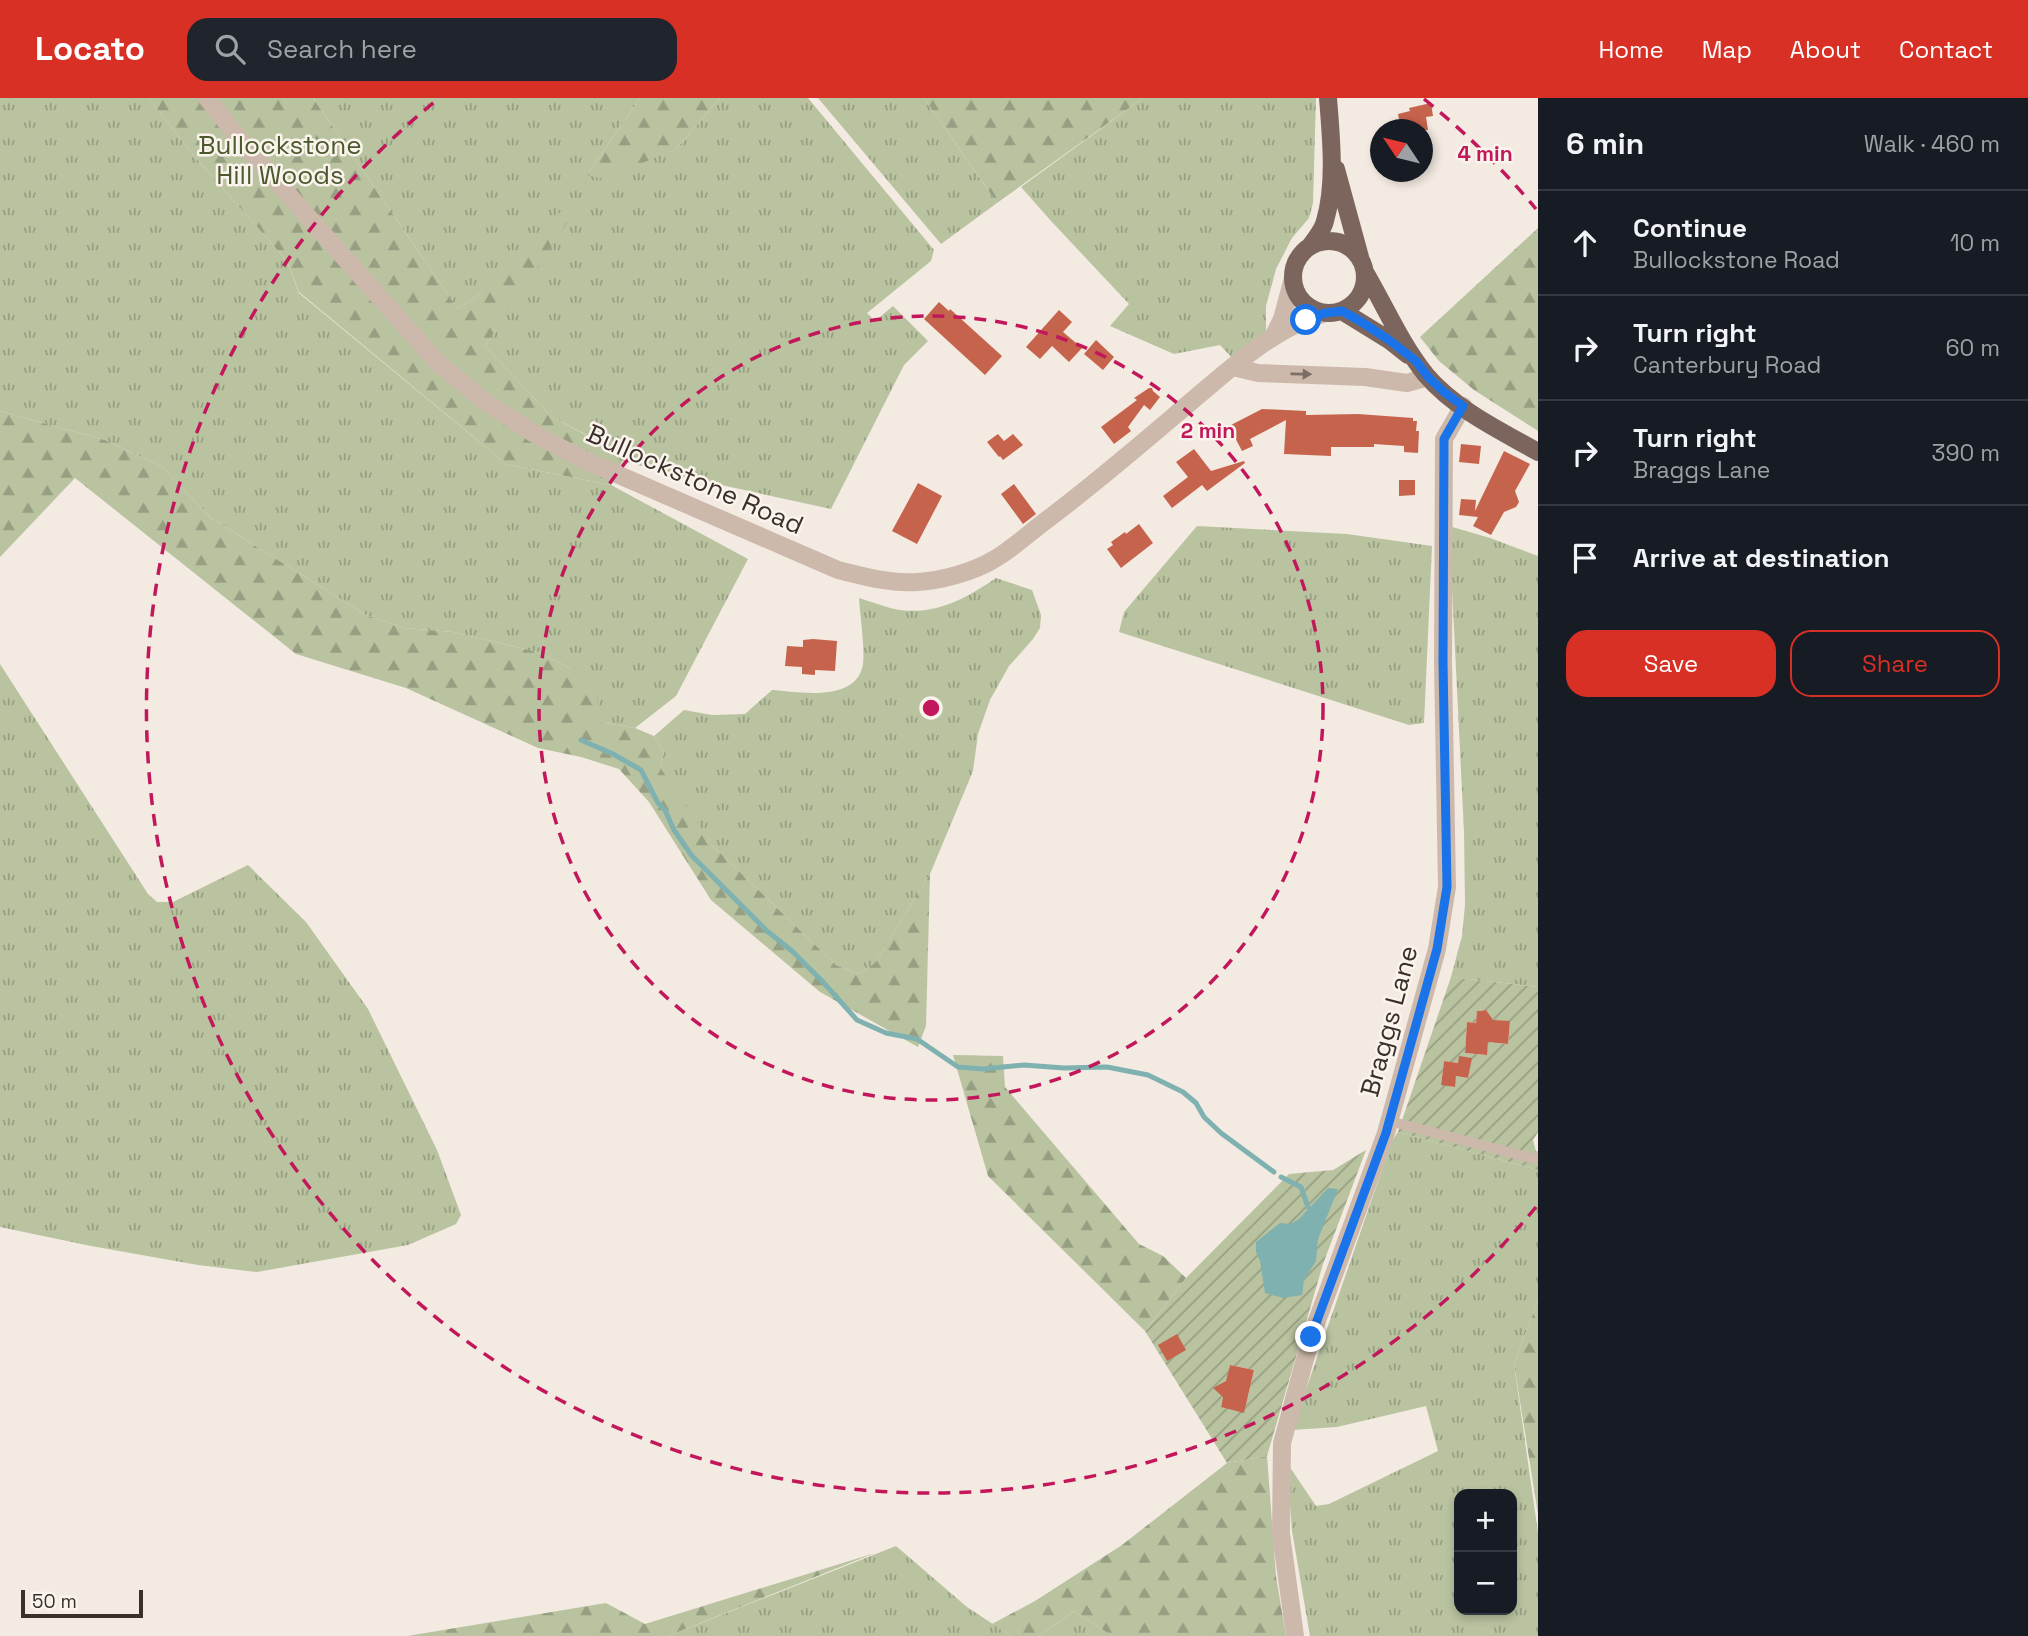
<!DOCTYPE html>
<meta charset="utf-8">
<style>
body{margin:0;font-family:"Space Grotesk",sans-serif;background:#20242c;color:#f1f3f6}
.controls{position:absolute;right:21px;bottom:21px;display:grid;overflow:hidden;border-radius:14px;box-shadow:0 4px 10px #0003}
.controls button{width:63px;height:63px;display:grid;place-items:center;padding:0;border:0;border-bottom:2px solid #363941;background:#171b24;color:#f1f3f6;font:35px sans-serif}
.compass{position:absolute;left:1370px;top:21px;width:63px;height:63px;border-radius:50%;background:#171b24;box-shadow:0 4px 10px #0003;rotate:305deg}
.scale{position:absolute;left:21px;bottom:18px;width:122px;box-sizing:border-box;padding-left:7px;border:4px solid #3a2f2b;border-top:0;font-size:19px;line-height:24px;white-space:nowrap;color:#3a2f2b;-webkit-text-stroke:5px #fbf4ed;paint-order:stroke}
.stop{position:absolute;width:21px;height:21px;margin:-16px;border:5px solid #1a73e8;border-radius:50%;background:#fff}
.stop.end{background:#1a73e8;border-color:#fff;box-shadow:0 2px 7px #0008}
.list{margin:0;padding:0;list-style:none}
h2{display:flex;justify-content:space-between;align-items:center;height:91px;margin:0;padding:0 28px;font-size:30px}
h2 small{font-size:23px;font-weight:400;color:#9ea1a6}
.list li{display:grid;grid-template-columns:46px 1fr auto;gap:21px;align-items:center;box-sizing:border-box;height:105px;padding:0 28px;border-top:2px solid #363941}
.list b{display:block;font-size:26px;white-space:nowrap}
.list p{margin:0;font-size:23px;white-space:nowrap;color:#9ea1a6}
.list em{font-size:23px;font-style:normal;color:#9ea1a6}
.actions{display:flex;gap:14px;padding:21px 28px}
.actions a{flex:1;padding:16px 0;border:2px solid #d93025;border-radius:21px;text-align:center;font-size:24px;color:#d93025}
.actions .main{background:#d93025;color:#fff}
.icon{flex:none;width:38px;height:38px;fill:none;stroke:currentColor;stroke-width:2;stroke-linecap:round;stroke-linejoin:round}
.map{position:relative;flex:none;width:1538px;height:1538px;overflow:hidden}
header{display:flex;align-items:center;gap:42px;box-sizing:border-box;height:98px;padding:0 35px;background:#d93025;color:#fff}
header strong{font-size:33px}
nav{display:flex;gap:38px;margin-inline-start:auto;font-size:24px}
.search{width:490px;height:63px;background:#20242c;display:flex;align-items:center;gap:18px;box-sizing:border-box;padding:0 24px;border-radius:21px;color:#9ea1a6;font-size:26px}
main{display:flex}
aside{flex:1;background:#171b24}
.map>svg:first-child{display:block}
</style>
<header>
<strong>Locato</strong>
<div class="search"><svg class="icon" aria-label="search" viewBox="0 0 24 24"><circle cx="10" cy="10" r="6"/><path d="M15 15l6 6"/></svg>Search here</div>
<nav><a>Home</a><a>Map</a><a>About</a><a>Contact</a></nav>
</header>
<main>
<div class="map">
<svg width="1538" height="1538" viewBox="0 0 1538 1538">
<defs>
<pattern id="grass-tufts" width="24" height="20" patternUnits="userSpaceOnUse" patternTransform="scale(1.75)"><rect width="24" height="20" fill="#b9c3a0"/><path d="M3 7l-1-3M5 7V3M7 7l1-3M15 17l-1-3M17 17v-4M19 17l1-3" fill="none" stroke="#979f83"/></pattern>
<pattern id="forest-firs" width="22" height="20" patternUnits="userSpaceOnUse" patternTransform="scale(1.75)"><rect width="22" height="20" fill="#b9c3a0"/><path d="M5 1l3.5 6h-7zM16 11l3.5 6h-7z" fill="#979f83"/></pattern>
<pattern id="garden-furrows" width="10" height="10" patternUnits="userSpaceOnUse" patternTransform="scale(1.75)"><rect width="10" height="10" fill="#b9c3a0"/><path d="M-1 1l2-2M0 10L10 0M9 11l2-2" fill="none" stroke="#979f83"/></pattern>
</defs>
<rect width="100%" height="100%" fill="#f3eae1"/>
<path fill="url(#grass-tufts)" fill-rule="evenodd" d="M 0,0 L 148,0 L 197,61 L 287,163 L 299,195 L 506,366 L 611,387 L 748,461 L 676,598 L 635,630 L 599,624 L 570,570 L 538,554 L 453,534 L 405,530 L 366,517 L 211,420 L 161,368 L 105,342 L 0,313 Z
M 313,0 L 640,0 L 587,77 L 676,51 L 720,0 L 808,0 L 934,152 L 931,163 L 867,215 L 875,223 L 893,208 L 928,243 L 904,267 L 831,411 L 689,380 L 622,363 L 625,357 L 552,319 L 485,248 L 581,102 L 478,197 L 458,211 Z
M 818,0 L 924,0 L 997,105 L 941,146 Z
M 1143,0 L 1316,0 L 1313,105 L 1309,120 L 1292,140 L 1276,171 L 1266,208 L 1266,236 L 1232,260 L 1220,247 L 1174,256 L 1110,228 L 1129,206 L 1052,124 L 1021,89 Z
M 1197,428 L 1347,436 L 1432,448 L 1424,625 L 1409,627 L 1119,534 L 1124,514 Z
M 1449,428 L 1490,440 L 1538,458 L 1538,889 L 1451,879 L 1462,838 L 1465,807 L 1464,734 Z
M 996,480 L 1032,492 L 1041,517 L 1040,530 L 1033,541 L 1009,568 L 990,602 L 978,636 L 973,673 L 930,776 L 875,865 L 858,876 L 836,867 L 712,747 L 696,728 L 660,669 L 664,655 L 654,638 L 684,612 L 712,617 L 745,616 L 772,592 C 799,594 857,605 863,566 C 865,550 860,517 859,500 C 869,503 880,507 890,510 C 931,520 964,502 996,480 Z
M 0,566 L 148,796 L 157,804 L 173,804 L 248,767 L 306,824 L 368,911 L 437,1052 L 461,1117 L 456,1126 L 408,1147 L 257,1174 L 198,1167 L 91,1148 L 0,1129 Z
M 1398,1034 L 1538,1072 L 1538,1202 L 1514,1266 L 1538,1435 L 1538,1538 L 1310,1538 L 1292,1433 L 1287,1365 L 1316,1408 L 1329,1406 L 1438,1353 L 1426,1308 L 1337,1329 L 1292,1332 L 1392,1043 ZM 1459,1396 L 1512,1396 L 1512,1512 L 1459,1512 Z
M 896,1448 L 967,1509 L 1011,1538 L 668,1538 Z
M 1074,1513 L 1112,1538 L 1039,1538 Z"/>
<path fill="url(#forest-firs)" d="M 148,0 L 313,0 L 458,211 L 478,197 L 574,100 L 582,103 L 485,248 L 552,319 L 625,358 L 611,387 L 506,366 L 299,194 L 287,163 L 197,61 Z
M 640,0 L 720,0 L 676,51 L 604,81 L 587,77 Z
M 924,0 L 1143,0 L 997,105 Z
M 1538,130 L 1538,333 L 1474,292 L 1439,263 L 1420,239 Z
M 0,313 L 105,342 L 161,368 L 211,420 L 366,517 L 405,530 L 453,534 L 538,554 L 570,570 L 597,597 L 599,624 L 635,630 L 654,638 L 664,655 L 660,669 L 712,747 L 836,867 L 858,876 L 875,865 L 930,776 L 926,928 L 918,949 L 820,894 L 711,802 L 649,704 L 619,671 L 581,659 L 538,650 L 406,590 L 296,556 L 75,380 L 0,459 Z
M 953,957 L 1003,958 L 1005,989 L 1139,1146 L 1163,1158 L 1186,1180 L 1145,1233 L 988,1078 Z
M 1538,1202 L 1538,1416 L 1514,1266 Z
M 1267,1358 L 1276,1478 L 1286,1538 L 1112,1538 L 1074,1513 L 1039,1538 L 1011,1538 L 992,1526 L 1035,1503 L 1122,1447 L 1227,1365 Z
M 875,1455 L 668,1538 L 407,1538 L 606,1505 L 645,1526 Z"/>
<path fill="url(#garden-furrows)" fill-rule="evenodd" d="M 1451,879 L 1538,889 L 1538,1034 L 1533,1042 L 1538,1061 L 1538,1072 L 1398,1034 ZM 1480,912 L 1486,912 L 1487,923 L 1510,923 L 1508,946 L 1488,944 L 1486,957 L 1465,955 L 1467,924 L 1476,925 L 1477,915 ZM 1471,960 L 1468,980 L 1456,978 L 1454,989 L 1441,986 L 1444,963 L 1458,965 Z
M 1366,1052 L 1323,1166 L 1267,1358 L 1227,1365 L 1145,1233 L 1186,1180 L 1289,1076 L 1333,1072 ZM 1230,1267 L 1254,1272 L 1244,1314 L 1221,1308 Z"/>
<path fill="#7fb1b0" d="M 1328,1090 L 1338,1091 L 1318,1141 L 1316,1163 L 1304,1182 L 1302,1197 L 1283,1200 L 1265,1195 L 1260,1163 L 1256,1154 L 1256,1144 L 1280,1125 L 1290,1126 L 1299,1121 Z"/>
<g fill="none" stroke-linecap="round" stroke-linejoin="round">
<path stroke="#7fb1b0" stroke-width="5" d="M 581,642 L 613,656 L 641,672 L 658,705 L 665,712 L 674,732 L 692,758 L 767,833 L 792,853 L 822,883 L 857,922 L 886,935 L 917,941 L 958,969 L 983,971 L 1024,967 L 1064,970 L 1107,969 L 1148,977 L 1183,994 L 1196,1005 L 1204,1019 L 1221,1035 L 1274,1074
M 1281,1079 L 1301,1089 L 1308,1109"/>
</g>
<path fill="#c6634c" d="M 1431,5 L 1433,18 L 1426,19 L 1428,32 L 1401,32 L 1398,16 L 1410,13 L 1409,10 Z
M 939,204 L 949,213 L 950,211 L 1002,258 L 985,277 L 924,221 Z
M 1059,212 L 1072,224 L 1063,234 L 1082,250 L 1069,264 L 1052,248 L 1040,261 L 1026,249 Z
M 1096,242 L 1114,259 L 1103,272 L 1084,256 Z
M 1149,290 L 1152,290 L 1153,293 L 1160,299 L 1150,312 L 1144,307 L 1128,329 L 1131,333 L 1114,346 L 1101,329 L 1137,302 L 1134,300 Z
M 1262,311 L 1306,313 L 1306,317 L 1358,316 L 1413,320 L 1413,323 L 1417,323 L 1416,333 L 1419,333 L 1418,355 L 1404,354 L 1404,348 L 1374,346 L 1374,349 L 1331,349 L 1331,358 L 1284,356 L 1286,322 L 1250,341 L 1253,348 L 1242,353 L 1229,328 Z
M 998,336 L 1004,343 L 1013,336 L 1023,347 L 1003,362 L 1000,358 L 999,359 L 987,344 Z
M 1461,346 L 1481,348 L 1479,366 L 1459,364 Z
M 1194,351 L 1211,373 L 1244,363 L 1245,365 L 1207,393 L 1202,387 L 1172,410 L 1163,398 L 1188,379 L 1176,364 Z
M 1504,353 L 1530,366 L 1515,393 L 1519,404 L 1516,409 L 1504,414 L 1491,437 L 1473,428 L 1478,419 L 1459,417 L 1461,401 L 1476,402 L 1475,413 Z
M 1399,382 L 1415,382 L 1415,397 L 1399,398 Z
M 918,385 L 942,398 L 917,446 L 892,433 Z
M 1014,386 L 1036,416 L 1023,426 L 1001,396 Z
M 1139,426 L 1153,445 L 1121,470 L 1107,451 L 1113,447 L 1111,444 L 1125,434 L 1126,436 Z
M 813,541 L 837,543 L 835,573 L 815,572 L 815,577 L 802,576 L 802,569 L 785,568 L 787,548 L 803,549 L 803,542 Z
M 1486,912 L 1493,922 L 1510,923 L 1508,946 L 1488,944 L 1487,957 L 1465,955 L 1467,924 L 1476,925 L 1477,913 Z
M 1459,958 L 1472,960 L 1468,980 L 1456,978 L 1455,989 L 1441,987 L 1444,963 L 1458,965 Z
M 1177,1236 L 1186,1252 L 1167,1263 L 1158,1247 Z
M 1230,1267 L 1254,1272 L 1244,1315 L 1221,1309 L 1223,1299 L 1213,1290 L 1226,1283 Z"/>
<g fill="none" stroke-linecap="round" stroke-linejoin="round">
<path stroke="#ccb9ac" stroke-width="10" d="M 1389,1023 L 1535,1061 L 1538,1058"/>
<path stroke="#ccb9ac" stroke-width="18" d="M 1233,269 L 1258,275 L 1365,279 L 1407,285 L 1428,279
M 1295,1538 L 1281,1436 L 1282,1345 L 1311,1239 L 1386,1035 L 1437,851 L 1447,789 L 1443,564 L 1444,341 L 1463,308"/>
<path stroke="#ccb9ac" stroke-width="18" d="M 207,0 L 246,49 L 437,264 L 483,302 L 533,335 L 582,361 L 838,472 C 863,478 890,486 917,484 C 940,483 973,474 993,462 C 1011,452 1028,436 1044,424 C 1103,380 1157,332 1213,285 C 1246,257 1283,227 1325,215
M 1273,239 L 1282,221 L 1293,180"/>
<path stroke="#7c655c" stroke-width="18" d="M 1336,71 L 1360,159
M1293 179a36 36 0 1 1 72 0a36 36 0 1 1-72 0Z
M 1311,147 C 1316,140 1323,132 1325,123 C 1336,86 1331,38 1328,0
M 1365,174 C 1385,208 1401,246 1426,277 C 1455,311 1499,332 1538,354
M 1342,213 L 1389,242 L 1408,257"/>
</g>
<defs><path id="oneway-solid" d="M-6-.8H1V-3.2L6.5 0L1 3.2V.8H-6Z" transform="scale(1.75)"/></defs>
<use fill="#7c6d65" href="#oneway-solid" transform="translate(1301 276) rotate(1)"/>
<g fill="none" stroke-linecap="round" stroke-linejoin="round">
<path stroke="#1a73e8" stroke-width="9" d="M 1306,222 L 1325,215 L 1342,213 L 1360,223 L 1389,242 L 1416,263 L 1428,279 L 1444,294 L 1463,308 L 1444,341 L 1443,564 L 1447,789 L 1437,851 L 1386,1035 L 1311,1239"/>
</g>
<g fill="none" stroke="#c2185b" stroke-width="3.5" stroke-dasharray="12 9">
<circle cx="931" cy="610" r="392"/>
<path d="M1536 1109A784 784 0 1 1 438 1M1424 1A784 784 0 0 1 1536 111"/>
</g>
<g text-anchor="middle" stroke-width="5" stroke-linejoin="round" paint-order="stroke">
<g font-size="26" fill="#4b592e" stroke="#fbf4ed">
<text x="280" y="56">Bullockstone<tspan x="280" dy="30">Hill Woods</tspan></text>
</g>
<g font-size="26" fill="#3a2f2b" stroke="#fbf4ed">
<text transform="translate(695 381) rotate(24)" y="9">Bullockstone Road</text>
<text transform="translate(1389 923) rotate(-75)" y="9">Braggs Lane</text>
</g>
</g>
<circle cx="931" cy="610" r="10" fill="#c2185b" stroke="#fbf4ed" stroke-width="3.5"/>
<g font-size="21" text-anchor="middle" font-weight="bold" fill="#c2185b" stroke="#fbf4ed" stroke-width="5" stroke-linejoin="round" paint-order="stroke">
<text x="1485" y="63">4 min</text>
<text x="1208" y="340">2 min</text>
</g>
</svg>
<div class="controls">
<button>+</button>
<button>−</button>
</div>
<svg class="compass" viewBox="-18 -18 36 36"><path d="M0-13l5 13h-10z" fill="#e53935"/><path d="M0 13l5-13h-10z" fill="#9ea1a6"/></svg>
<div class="scale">50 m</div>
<div class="stop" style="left:1306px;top:222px"></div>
<div class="stop end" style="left:1311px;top:1239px"></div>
</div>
<aside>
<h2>6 min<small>Walk · 460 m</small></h2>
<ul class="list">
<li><svg class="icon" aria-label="ahead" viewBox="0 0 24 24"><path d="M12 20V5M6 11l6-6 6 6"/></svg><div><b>Continue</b><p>Bullockstone Road</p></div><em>10 m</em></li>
<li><svg class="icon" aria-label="right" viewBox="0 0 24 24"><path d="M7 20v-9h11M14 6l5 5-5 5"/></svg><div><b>Turn right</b><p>Canterbury Road</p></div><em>60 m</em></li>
<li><svg class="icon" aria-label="right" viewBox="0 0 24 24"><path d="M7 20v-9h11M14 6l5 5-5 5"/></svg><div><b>Turn right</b><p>Braggs Lane</p></div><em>390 m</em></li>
<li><svg class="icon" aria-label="arrive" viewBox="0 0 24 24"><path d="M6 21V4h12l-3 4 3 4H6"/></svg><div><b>Arrive at destination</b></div></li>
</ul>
<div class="actions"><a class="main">Save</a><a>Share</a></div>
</aside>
</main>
